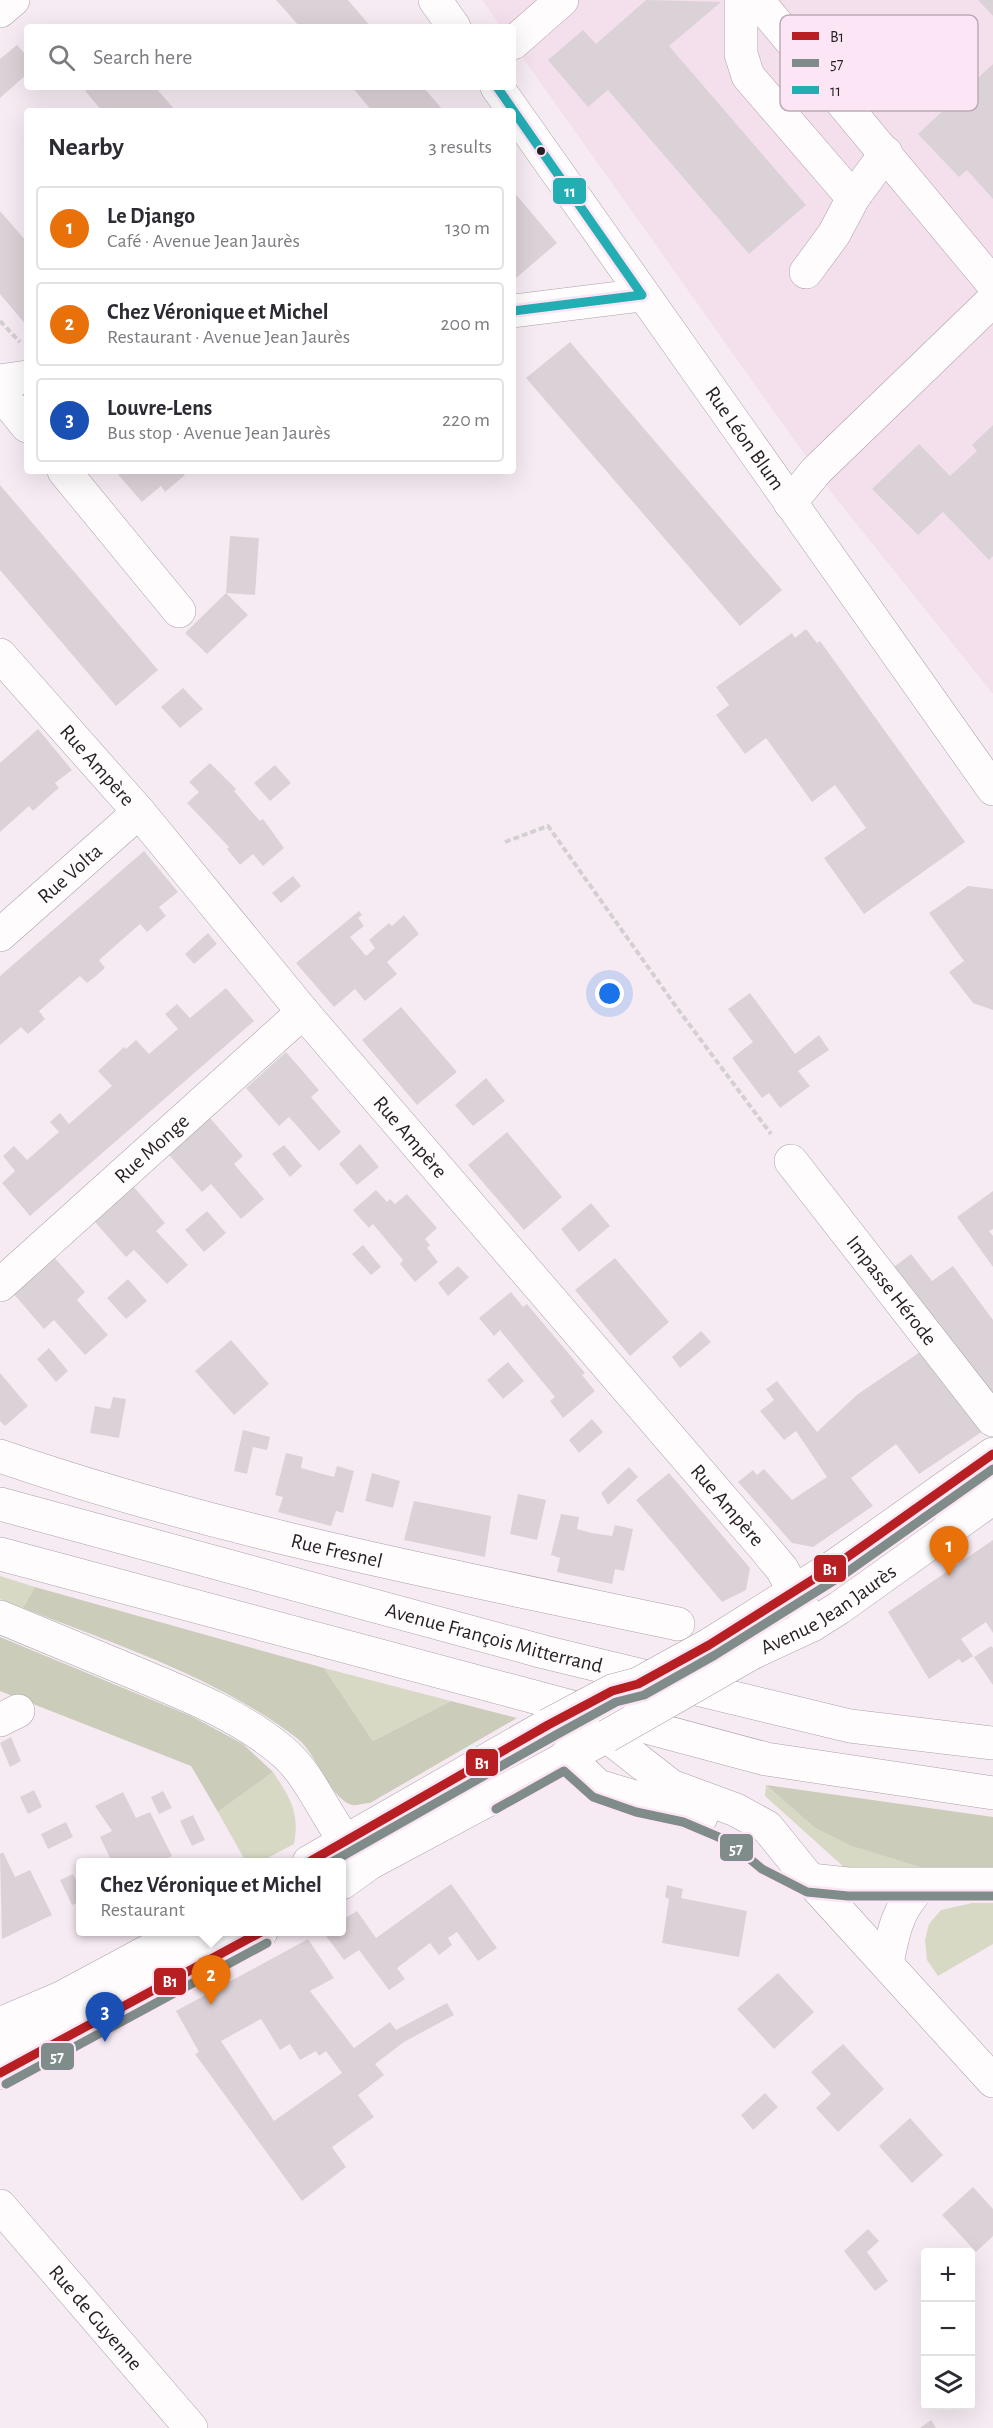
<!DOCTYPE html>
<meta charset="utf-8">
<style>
body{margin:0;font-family:"Alegreya Sans",sans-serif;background:#f2f2f3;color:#2b2b33}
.controls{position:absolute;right:18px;bottom:18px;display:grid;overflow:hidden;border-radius:6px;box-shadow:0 6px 24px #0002}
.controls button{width:54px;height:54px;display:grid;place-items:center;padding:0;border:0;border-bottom:2px solid #e1e1e2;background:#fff;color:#2b2b33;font:30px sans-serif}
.you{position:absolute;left:610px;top:994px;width:21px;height:21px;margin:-15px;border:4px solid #fff;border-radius:50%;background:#1a73e8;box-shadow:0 0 0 9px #1a73e833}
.badge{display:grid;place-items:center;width:39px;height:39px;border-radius:50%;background:#70666d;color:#fff;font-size:20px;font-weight:700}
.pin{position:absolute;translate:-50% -50px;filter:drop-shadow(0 2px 3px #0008)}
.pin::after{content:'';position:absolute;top:32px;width:21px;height:18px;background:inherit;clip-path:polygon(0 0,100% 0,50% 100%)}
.popup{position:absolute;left:76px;top:1858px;width:270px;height:78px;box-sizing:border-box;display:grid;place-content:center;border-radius:6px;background:#fff;filter:drop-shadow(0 2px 4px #0005);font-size:20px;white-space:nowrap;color:#7c7c81}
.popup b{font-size:22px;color:#2b2b33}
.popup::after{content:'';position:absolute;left:50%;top:100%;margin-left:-12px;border:12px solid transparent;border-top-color:#fff}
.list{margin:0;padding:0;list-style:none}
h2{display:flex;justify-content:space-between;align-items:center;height:78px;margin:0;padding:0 24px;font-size:26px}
h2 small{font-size:20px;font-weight:400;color:#7c7c81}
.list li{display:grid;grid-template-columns:39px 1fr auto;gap:18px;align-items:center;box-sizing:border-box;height:84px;margin:0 12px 12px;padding:0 12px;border:2px solid #e1e1e2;border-radius:6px}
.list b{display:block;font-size:22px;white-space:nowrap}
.list p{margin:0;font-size:20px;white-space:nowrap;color:#7c7c81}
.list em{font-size:20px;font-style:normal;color:#7c7c81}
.icon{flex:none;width:33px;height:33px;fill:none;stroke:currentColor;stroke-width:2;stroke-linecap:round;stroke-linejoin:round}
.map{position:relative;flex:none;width:993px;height:2428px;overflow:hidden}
.search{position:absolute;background:#fff;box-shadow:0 6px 24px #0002;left:24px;top:24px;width:492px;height:66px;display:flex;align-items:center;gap:15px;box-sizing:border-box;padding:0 21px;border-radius:6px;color:#7c7c81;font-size:22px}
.panel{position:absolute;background:#fff;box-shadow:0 6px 24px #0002;left:24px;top:108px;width:492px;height:366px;border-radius:6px}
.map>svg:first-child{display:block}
</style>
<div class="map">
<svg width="993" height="2428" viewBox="0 0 993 2428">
<rect width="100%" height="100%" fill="#f7ebf3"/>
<path fill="#f4dfed" d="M 482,0 L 993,0 L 993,694 L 834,496 L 513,44 L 513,27 L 501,27 Z"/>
<path fill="#d7d9c5" d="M 0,1576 L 35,1587 L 23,1608 L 0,1599 Z
M 324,1668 L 451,1701 L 373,1741 Z
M 273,1772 C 290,1797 300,1813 294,1844 L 260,1862 L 246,1862 L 218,1812 Z
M 766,1785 L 815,1828 L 853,1846 L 926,1869 L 845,1868 L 765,1796 Z
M 977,1902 L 993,1902 L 993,1944 L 938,1976 L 927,1960 L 925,1940 L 929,1924 L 941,1910 Z"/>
<path fill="#cbcdba" d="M 35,1587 L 324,1668 L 373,1741 L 451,1701 L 517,1718 L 370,1803 C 365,1803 357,1806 352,1805 C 330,1799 316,1753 298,1739 C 217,1677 117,1645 23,1608 Z
M 0,1637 L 191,1716 L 243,1744 L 273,1772 L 218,1812 L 191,1766 L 0,1691 Z
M 766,1785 L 993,1817 L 993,1869 L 926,1869 L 852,1846 L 815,1828 Z"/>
<path fill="#dbd2d8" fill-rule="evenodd" d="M 276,0 L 348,0 L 371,27 L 300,27 Z
M 646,0 L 721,2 L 669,46 L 806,205 L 749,254 L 608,90 L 588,107 L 548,60 L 583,30 L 596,44 Z
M 978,0 L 993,0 L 993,16 Z
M 17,45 L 27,56 L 27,74 L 0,98 L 0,59 Z
M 993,64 L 993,199 L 967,170 L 959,177 L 918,134 Z
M 82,87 L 155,87 L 176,111 L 102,111 Z
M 352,87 L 423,87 L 444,111 L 372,111 Z
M 513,191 L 557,243 L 516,278 L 513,275 Z
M 0,211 L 27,242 L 27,326 L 0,294 Z
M 570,342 L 782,590 L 740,626 L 526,378 Z
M 993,425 L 993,556 L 989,560 L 943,512 L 918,535 L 872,489 L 919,444 L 950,476 L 977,451 L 972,445 Z
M 115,471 L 181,471 L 185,475 L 165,492 L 161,486 L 142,502 Z
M 0,485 L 158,670 L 116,706 L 0,570 Z
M 230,536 L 259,538 L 255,595 L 226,593 Z
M 226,593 L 248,615 L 207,654 L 185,633 Z
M 806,629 L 817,643 L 820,641 L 965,842 L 864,914 L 824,858 L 866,828 L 835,785 L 812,802 L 766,738 L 745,754 L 716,715 L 729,705 L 716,687 L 792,633 L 795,638 Z
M 183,688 L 203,709 L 180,728 L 161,707 Z
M 38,729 L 72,770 L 55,783 L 59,788 L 54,792 L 33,811 L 29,806 L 0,832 L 0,763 Z
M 210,763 L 236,789 L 234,791 L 260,821 L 263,819 L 284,848 L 263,866 L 253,854 L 240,865 L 227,849 L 229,847 L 187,803 L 199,792 L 189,782 Z
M 275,765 L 291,783 L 270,801 L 254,783 Z
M 144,851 L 178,892 L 159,907 L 166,916 L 147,932 L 140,924 L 99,960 L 105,968 L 96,976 L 87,983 L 80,976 L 39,1011 L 45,1019 L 28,1034 L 21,1027 L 0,1045 L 0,976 Z
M 293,876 L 301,886 L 281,903 L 272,893 Z
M 968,886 L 993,889 L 993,1010 L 973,1003 L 949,972 L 964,961 L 929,913 Z
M 359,911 L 362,915 L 358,918 L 364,926 L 350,937 L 366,956 L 375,948 L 369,940 L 389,923 L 392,926 L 404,915 L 419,934 L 387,962 L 397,974 L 365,1001 L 355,989 L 334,1007 L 296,963 Z
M 208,933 L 217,944 L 194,964 L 185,954 Z
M 226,988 L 254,1021 L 30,1216 L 2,1183 L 15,1171 L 3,1156 L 14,1146 L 27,1160 L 59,1132 L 50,1122 L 60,1113 L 69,1124 L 112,1086 L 98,1071 L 124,1047 L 126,1049 L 136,1040 L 149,1054 L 178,1029 L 165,1014 L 177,1004 L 190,1018 Z
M 750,993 L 795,1054 L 819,1035 L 829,1050 L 798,1071 L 810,1086 L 780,1108 L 769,1093 L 762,1098 L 732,1058 L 753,1042 L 728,1009 Z
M 401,1007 L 457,1072 L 417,1105 L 362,1040 Z
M 286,1052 L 319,1090 L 311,1097 L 341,1132 L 319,1151 L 289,1117 L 279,1126 L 246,1088 Z
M 486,1078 L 505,1101 L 473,1126 L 455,1105 Z
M 210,1118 L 243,1156 L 234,1164 L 264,1199 L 241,1219 L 211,1184 L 202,1192 L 169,1155 Z
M 507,1132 L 562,1197 L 524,1230 L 468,1165 Z
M 360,1144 L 379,1167 L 357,1185 L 339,1164 Z
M 284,1145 L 302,1166 L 290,1177 L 272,1154 Z
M 133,1186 L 165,1223 L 156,1231 L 188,1265 L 167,1284 L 134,1250 L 126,1257 L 94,1221 Z
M 376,1190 L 387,1202 L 390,1199 L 395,1204 L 407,1194 L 437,1228 L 425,1239 L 430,1245 L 427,1248 L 438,1262 L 415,1282 L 400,1264 L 403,1260 L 373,1224 L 369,1228 L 353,1210 Z
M 993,1191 L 993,1229 L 989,1231 L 993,1236 L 993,1267 L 957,1217 Z
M 591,1203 L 610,1226 L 579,1252 L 561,1229 Z
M 207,1211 L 226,1233 L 204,1252 L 185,1230 Z
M 363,1245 L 381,1267 L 371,1275 L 352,1254 Z
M 911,1254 L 932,1281 L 953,1266 L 993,1320 L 993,1410 L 890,1270 Z
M 53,1256 L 85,1292 L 77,1300 L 108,1335 L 85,1355 L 54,1320 L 44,1329 L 12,1292 Z
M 615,1258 L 669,1322 L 630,1356 L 575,1290 Z
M 458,1266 L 469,1277 L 448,1296 L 438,1283 Z
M 128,1279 L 147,1301 L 126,1319 L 107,1298 Z
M 511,1292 L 523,1307 L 527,1304 L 585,1373 L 582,1375 L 595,1391 L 563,1418 L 550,1401 L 555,1397 L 500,1330 L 494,1336 L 479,1318 Z
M 701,1331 L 711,1342 L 680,1368 L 672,1357 Z
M 231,1340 L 269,1384 L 234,1415 L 195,1371 Z
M 929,1346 L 989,1427 L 919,1474 L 896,1444 L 851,1478 L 873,1506 L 813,1547 L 792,1543 L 738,1482 L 753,1470 L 757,1475 L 764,1469 L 792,1500 L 827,1477 L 796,1431 L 784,1440 L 760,1411 L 774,1400 L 766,1389 L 777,1381 L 817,1432 L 858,1394 Z
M 49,1348 L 68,1371 L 56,1382 L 37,1359 Z
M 508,1362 L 524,1381 L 503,1399 L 487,1380 Z
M 0,1373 L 28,1406 L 5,1426 L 0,1421 Z
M 113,1397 L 126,1399 L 119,1438 L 90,1433 L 95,1406 L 110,1409 Z
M 592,1419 L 603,1432 L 579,1453 L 569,1440 Z
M 243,1430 L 270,1437 L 267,1450 L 253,1447 L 247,1474 L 234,1471 Z
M 286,1453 L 303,1457 L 301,1468 L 334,1477 L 337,1466 L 354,1471 L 343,1513 L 336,1511 L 331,1526 L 278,1512 L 283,1497 L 275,1495 Z
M 629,1467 L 638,1477 L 608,1505 L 601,1493 Z
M 372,1473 L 400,1481 L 393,1508 L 365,1501 Z
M 669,1473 L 750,1568 L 746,1590 L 722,1602 L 636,1500 Z
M 518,1494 L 546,1500 L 537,1540 L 510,1534 Z
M 414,1501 L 491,1516 L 485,1557 L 404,1540 Z
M 561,1514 L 579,1517 L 577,1529 L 592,1533 L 612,1536 L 615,1525 L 633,1529 L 624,1571 L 615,1569 L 612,1584 L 557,1572 L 560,1558 L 551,1555 Z
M 993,1540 L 993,1633 L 986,1622 L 961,1639 L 973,1656 L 962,1663 L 959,1659 L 929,1679 L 888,1612 Z
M 991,1646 L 993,1648 L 993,1685 L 974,1657 Z
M 11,1737 L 21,1761 L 10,1767 L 0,1743 Z
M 34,1790 L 42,1807 L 28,1814 L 20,1797 Z
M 163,1791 L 172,1808 L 159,1814 L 151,1797 Z
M 123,1792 L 136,1818 L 150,1812 L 172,1856 L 159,1862 L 112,1862 L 100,1837 L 112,1831 L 95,1806 Z
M 193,1815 L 205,1840 L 192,1846 L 180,1821 Z
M 66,1822 L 73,1837 L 48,1849 L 41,1834 Z
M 3,1852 L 15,1877 L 30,1870 L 52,1915 L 2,1939 L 0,1854 Z
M 73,1874 L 80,1890 L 80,1901 L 72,1905 L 60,1880 Z
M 451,1884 L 497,1948 L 478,1961 L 457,1932 L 448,1938 L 452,1945 L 439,1955 L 430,1943 L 397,1968 L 405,1979 L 389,1990 L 359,1950 L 344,1960 L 323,1932 L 342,1932 L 342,1920 L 357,1911 L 376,1938 Z
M 667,1885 L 683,1889 L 681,1898 L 747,1911 L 739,1957 L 662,1943 L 669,1899 L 665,1897 Z
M 308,1939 L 334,1978 L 310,1991 L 354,2048 L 390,2022 L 396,2030 L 447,2003 L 454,2015 L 404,2042 L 375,2064 L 384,2075 L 358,2095 L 374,2117 L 332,2147 L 346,2167 L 302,2201 L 195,2054 L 199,2052 L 176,2011 ZM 261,2019 L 280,2050 L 290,2044 L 300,2060 L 316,2051 L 319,2056 L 326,2051 L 342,2073 L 274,2121 L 221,2041 Z
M 778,1973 L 814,2012 L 774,2049 L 737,2009 Z
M 843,2044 L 884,2089 L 838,2132 L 816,2108 L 831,2094 L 811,2072 Z
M 765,2093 L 778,2107 L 753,2130 L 741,2115 Z
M 910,2118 L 943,2155 L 912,2183 L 879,2146 Z
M 973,2187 L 993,2209 L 993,2236 L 976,2252 L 942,2215 Z
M 868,2229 L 879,2241 L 867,2252 L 888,2281 L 875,2291 L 844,2251 Z
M 931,2420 L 936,2428 L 920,2428 Z"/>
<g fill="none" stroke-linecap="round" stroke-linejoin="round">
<g stroke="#aba1a8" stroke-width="34">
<g id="minor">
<path d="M 435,0 L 454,27"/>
<path d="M 741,0 L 741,54 L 748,76 L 853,198 L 886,153"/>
<path d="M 757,0 L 993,284"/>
<path d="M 0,11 L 13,0"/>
<path d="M 513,43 L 562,0"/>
<path id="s1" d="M 497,87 L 993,789"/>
<path d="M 806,272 L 834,234 L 853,198"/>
<path d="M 513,311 L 642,295"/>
<path d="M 0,381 L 27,377"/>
<path d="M 0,393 L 27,426"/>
<path d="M 64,471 L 179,611"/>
<path d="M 790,503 L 816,471 L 993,300"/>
<path id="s2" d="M 0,655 L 139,812 L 303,1012 L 762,1545 L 782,1569 L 812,1625"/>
<path id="s3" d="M 0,935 L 139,812"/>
<path id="s4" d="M 791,1161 L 993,1420"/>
<path id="s5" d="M 0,1285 L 303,1012"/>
<path id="s6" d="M 0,1456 C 220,1532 451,1576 678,1624"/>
<path d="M 949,1509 L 993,1479"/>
<path d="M 0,1720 L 18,1711"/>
<path d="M 810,1880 L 993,2081"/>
<path d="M 0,2053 L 222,1932"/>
<path id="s7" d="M 0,2206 L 191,2428"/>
</g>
</g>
<g stroke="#aba1a8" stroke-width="34">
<g id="major">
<path d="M 709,1645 L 836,1565 L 993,1454"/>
<path id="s8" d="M 752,1653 L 812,1625 L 839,1608 L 993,1498"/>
<path d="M 566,1756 L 598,1786 L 701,1817"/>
<path d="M 309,1862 L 548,1725 L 607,1736 L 671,1786 L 736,1810 L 767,1827 L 810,1880"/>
<path d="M 342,1883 L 370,1863 L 607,1736"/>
<path d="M 0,2024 L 61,1998 L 184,1932"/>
<path d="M 0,2073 L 261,1932"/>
</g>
</g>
<g stroke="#aba1a8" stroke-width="34">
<g id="highway">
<path id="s9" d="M 0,1504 L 544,1652 L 850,1726 L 993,1743"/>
<path d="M 0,1554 L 766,1759 L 993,1793"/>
<path d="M 0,1617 C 47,1636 93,1656 140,1675 C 188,1695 240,1716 281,1750 C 319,1781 329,1837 370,1863"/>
<path d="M 810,1880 L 848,1884 L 993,1884"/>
<path d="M 887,1963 C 893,1933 898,1906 922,1885"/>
</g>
</g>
<path stroke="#d3d0d2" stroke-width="4" stroke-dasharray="6 3" stroke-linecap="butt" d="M 0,321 L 20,342
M 505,842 L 548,826 L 677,1008 L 771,1134"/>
<use href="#minor" stroke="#fefcfd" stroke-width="33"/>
<use href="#major" stroke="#fefcfd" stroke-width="33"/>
<use href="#highway" stroke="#fefcfd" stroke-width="33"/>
<g stroke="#aba1a8" stroke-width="34" stroke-linecap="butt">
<path id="major-bridge" d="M 548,1725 L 612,1691 L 638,1684 L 709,1645
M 607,1736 L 752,1653"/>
</g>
<use href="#major-bridge" stroke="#fefcfd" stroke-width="33"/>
<g stroke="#fce6f5" stroke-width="14">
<path id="bus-1" d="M 309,1862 L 548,1725 L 612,1691 L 638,1684 L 709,1645 L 836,1565 L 993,1454
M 0,2073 L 261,1932"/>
</g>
<g stroke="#fce6f5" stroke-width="14">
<path id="bus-2" d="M 496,1809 L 564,1771 L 593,1797 L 636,1812 L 683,1822 L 728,1841 L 762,1869 L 807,1892 L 848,1896 L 993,1896
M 332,1862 L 554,1736 L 616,1702 L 644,1695 L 715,1655 L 843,1575 L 993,1469
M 6,2084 L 267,1943"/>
</g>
<g stroke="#fce6f5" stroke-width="14">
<path id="bus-3" d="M 497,87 L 642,295
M 513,311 L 642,295"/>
</g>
<use href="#bus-1" stroke="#b71f22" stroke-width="9"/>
<use href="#bus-2" stroke="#808c89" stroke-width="9"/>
<use href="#bus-3" stroke="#23aeb4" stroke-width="9"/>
</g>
<circle fill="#271f25" stroke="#fce6f5" stroke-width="2" cx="541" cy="151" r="5"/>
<g text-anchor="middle" stroke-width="4.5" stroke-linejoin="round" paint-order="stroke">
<g font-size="21" fill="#271f25" stroke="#fce6f5">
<text dy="7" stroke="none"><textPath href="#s1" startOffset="430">Rue Léon Blum</textPath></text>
<text dy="7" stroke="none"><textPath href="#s2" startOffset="147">Rue Ampère</textPath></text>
<text dy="7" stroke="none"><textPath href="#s3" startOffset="93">Rue Volta</textPath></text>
<text dy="7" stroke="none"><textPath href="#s2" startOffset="633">Rue Ampère</textPath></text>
<text dy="7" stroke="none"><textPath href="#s5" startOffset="204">Rue Monge</textPath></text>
<text dy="7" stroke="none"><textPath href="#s4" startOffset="164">Impasse Hérode</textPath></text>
<text dy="7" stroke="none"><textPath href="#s2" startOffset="1119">Rue Ampère</textPath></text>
<text dy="7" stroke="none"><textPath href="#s6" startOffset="350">Rue Fresnel</textPath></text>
<text dy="7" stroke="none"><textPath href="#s8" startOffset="88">Avenue Jean Jaurès</textPath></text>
<text dy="7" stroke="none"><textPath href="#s9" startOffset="512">Avenue François Mitterrand</textPath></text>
<text dy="7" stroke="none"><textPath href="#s7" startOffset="147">Rue de Guyenne</textPath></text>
</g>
</g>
<rect x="780" y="15" width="198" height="96" rx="9" fill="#fce6f5" stroke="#bcaab7" stroke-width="1.5"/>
<rect x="792" y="32" width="27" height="8" fill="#b71f22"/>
<rect x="792" y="59" width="27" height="8" fill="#808c89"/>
<rect x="792" y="86" width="27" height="8" fill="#23aeb4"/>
<g font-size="16" fill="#271f25">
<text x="830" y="42">B1</text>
<text x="830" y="69">57</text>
<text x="830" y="96">11</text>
</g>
<g stroke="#fce6f5" stroke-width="2">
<rect x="552" y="177" width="35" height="28" rx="6" fill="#23aeb4"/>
<rect x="813" y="1554" width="34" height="29" rx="6" fill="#b71f22"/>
<rect x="465" y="1748" width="34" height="29" rx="6" fill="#b71f22"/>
<rect x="719" y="1833" width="35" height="29" rx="6" fill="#808c89"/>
<rect x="153" y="1967" width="34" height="29" rx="6" fill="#b71f22"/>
<rect x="40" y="2042" width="35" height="29" rx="6" fill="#808c89"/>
</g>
<g font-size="16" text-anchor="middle" font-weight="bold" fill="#fff">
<text x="570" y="197">11</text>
<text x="830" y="1575">B1</text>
<text x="482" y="1769">B1</text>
<text x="736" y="1854">57</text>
<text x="170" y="1987">B1</text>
<text x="57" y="2062">57</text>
</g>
</svg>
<div class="controls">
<button>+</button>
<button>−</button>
<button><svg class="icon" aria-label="layers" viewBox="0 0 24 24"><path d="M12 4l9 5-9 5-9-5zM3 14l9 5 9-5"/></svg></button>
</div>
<div class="you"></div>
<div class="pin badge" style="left:949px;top:1576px;background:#e8710a">1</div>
<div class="pin badge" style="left:211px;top:2005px;background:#e8710a">2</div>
<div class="popup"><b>Chez Véronique et Michel</b>Restaurant</div>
<div class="pin badge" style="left:105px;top:2042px;background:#1a4fb4">3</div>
<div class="search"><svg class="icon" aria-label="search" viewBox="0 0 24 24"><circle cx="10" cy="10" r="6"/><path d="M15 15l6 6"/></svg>Search here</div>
<section class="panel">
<h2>Nearby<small>3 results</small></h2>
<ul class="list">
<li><span class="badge" style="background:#e8710a">1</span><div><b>Le Django</b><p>Café · Avenue Jean Jaurès</p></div><em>130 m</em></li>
<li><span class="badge" style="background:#e8710a">2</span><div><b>Chez Véronique et Michel</b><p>Restaurant · Avenue Jean Jaurès</p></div><em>200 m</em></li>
<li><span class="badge" style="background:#1a4fb4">3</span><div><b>Louvre-Lens</b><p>Bus stop · Avenue Jean Jaurès</p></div><em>220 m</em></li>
</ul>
</section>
</div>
